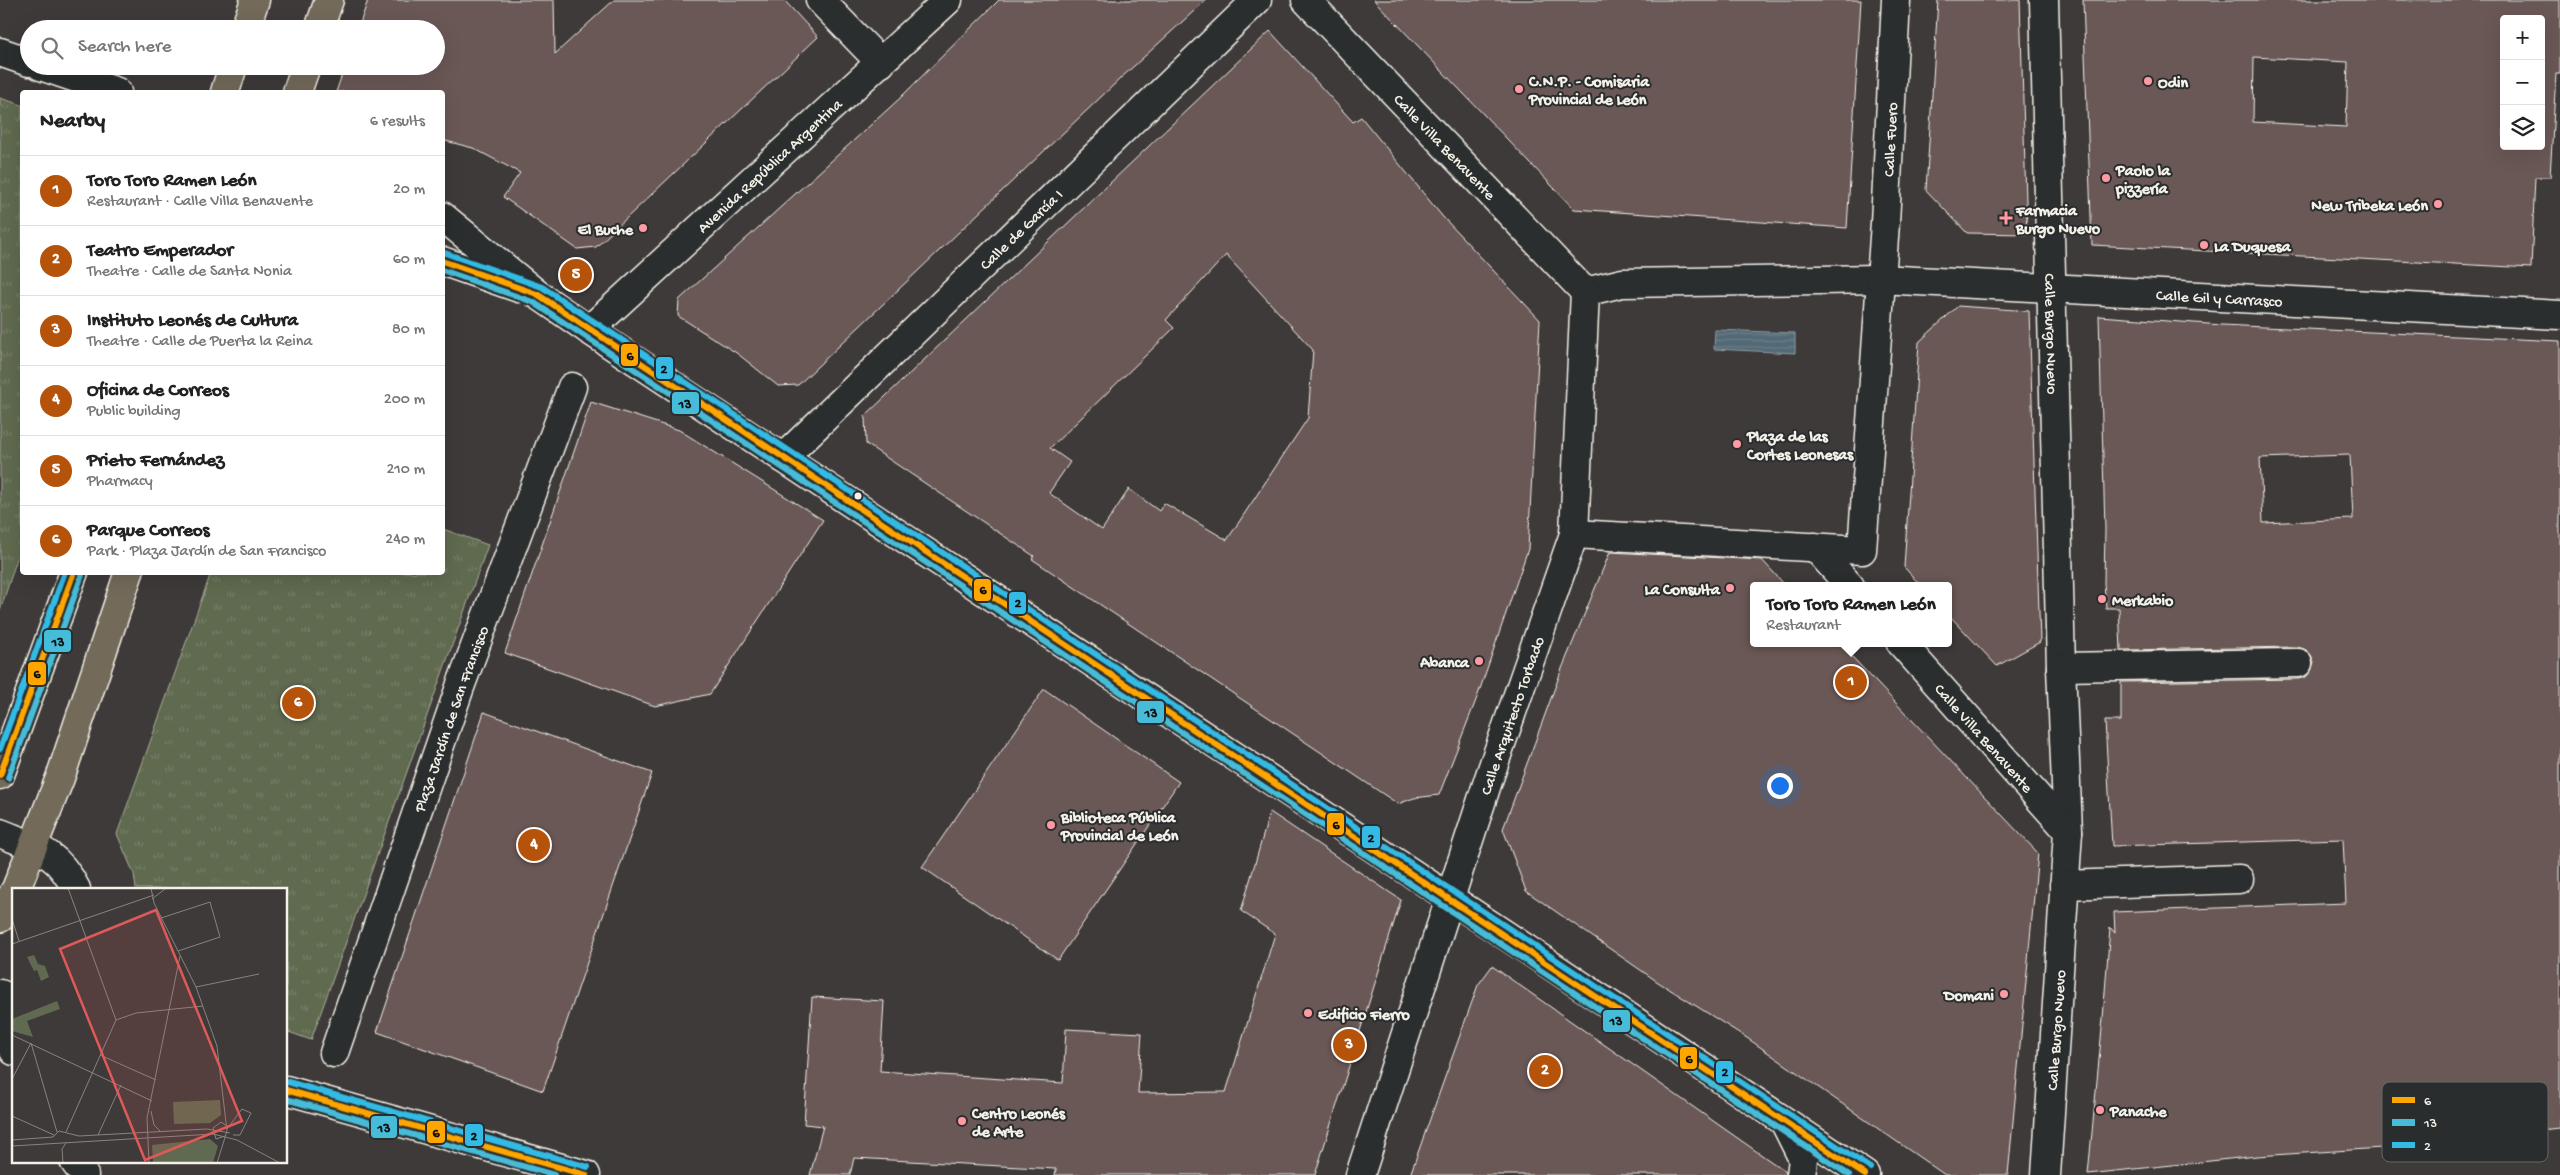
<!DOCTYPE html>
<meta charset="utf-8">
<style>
body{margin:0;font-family:"Gochi Hand",sans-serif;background:#f6f6f6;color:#222}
.controls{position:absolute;right:15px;top:15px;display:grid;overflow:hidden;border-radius:5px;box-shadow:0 5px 20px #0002}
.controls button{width:45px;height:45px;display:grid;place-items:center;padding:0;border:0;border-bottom:1px solid #e0e0e0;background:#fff;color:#222;font:25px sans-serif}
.you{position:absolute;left:1779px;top:785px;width:18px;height:18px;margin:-12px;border:4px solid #fff;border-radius:50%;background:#1a73e8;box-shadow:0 0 0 8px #1a73e833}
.badge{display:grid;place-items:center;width:32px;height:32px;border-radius:50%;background:#b45309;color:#fff;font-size:16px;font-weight:700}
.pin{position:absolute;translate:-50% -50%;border:2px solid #fff;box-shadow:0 1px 5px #0006}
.popup{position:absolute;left:1750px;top:582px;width:202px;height:65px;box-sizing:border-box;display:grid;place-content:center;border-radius:5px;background:#fff;filter:drop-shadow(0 1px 4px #0005);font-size:16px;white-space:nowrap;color:#767676}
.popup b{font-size:19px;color:#222}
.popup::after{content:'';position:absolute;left:50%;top:100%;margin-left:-10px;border:10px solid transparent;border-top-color:#fff}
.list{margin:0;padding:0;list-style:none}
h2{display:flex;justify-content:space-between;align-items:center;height:65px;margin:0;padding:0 20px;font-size:21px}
h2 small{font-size:16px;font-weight:400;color:#767676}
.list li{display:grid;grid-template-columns:32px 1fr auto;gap:15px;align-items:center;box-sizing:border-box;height:70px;padding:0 20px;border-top:1px solid #e0e0e0}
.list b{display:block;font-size:19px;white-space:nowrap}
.list p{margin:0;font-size:16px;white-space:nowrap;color:#767676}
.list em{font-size:16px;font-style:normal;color:#767676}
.icon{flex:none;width:28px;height:28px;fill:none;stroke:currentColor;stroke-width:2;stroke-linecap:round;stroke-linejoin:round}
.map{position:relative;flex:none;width:2560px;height:1175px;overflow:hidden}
.search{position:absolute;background:#fff;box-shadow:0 5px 20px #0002;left:20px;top:20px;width:425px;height:55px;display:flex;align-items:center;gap:12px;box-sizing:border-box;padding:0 18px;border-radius:28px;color:#767676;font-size:19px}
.panel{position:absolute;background:#fff;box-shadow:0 5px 20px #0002;left:20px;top:90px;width:425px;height:485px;border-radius:5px}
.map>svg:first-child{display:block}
</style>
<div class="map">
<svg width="2560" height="1175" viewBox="0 0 2560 1175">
<defs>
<pattern id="grass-tufts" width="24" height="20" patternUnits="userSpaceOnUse" patternTransform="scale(1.25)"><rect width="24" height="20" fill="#5f6a50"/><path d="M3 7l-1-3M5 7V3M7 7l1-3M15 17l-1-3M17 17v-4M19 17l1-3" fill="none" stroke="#778069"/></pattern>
<pattern id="water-rules" width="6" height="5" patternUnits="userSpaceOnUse" patternTransform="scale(1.25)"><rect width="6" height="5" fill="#526976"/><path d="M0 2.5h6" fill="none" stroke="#6c7f8a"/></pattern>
</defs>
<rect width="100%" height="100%" fill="#3e3a3a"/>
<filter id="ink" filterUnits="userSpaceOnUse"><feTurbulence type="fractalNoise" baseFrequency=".02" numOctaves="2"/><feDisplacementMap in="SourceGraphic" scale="10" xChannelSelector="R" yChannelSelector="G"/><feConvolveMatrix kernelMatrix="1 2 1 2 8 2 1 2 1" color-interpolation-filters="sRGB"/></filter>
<g filter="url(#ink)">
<path fill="url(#grass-tufts)" stroke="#aaae9c" d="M 0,98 L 22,105 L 22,543 L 0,611 Z
M 443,529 L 488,545 L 311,1040 L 286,1031 L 286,889 L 136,889 L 134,874 L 117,834 L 211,573 L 442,572 Z"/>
<path fill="url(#water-rules)" stroke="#939fa4" d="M 1715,330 L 1795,333 L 1795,353 L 1714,349 Z"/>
<path fill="#6b5957" stroke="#f4f1e8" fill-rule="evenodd" d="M 368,0 L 554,0 L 555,54 L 614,0 L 784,0 L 818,37 L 596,247 L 577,249 L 503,197 L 520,173 L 473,148 L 442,140 L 442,92 L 336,92 L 345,66 L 436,66 L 436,29 L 358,29 Z
M 999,0 L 1206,0 L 1122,77 L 798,385 L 778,386 L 738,354 L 678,316 L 679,300 L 898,100 Z
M 1374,0 L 1861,0 L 1847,228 L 1574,209 Z
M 1938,0 L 2020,0 L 2027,234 L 1967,233 L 1926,190 Z
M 2083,0 L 2560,0 L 2560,74 L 2556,74 L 2550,177 L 2535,177 L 2531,268 L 2092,245 ZM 2504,19 L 2541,19 L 2541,146 L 2504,146 ZM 2254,57 L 2348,62 L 2346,127 L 2253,122 Z
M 1270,31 L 1353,122 L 1361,117 L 1442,216 L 1540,320 L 1528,549 L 1478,695 L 1439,795 L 1414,798 L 1398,804 L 1032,559 L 1034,556 L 866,444 L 865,416 ZM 1226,255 L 1313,350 L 1308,418 L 1227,540 L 1164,503 L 1159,511 L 1129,489 L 1102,530 L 1049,493 L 1070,462 L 1050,448 L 1174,328 L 1166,320 Z
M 1958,306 L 2029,311 L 2040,642 L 1997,666 L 1948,614 L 1948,586 L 1921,586 L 1904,567 L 1919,342 Z
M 2099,316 L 2222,325 L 2560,341 L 2560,1128 L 2382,1148 L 2257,1156 L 2088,1174 L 2103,1018 L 2110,927 L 2115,933 L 2114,912 L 2346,903 L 2343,839 L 2112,846 L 2105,721 L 2121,721 L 2121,682 L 2298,679 L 2306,677 L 2311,671 L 2314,662 L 2311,655 L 2306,650 L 2298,647 L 2121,650 L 2119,608 L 2106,608 L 2104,583 L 2105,529 ZM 2350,455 L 2353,519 L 2263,523 L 2260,458 Z
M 591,402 L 679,430 L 823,520 L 710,694 L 655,706 L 505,653 Z
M 1610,552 L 1762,560 L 1786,586 L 1754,586 L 1754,643 L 1839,643 L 2038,853 L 2008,1175 L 1945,1175 L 1747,1038 L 1658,982 L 1526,891 L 1503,829 L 1561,671 Z
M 1044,689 L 1179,782 L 1058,960 L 922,867 Z
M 484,712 L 652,773 L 543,1091 L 377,1032 Z
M 1270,812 L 1401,900 L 1315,1175 L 1055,1175 L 1056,1169 L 854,1158 L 850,1175 L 810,1175 L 823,1126 L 804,1124 L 812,997 L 884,1001 L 880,1071 L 1063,1083 L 1066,1029 L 1142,1033 L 1138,1093 L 1226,1092 L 1275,934 L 1241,911 Z
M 1492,966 L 1786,1172 L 1786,1175 L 1410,1175 L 1478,985 Z"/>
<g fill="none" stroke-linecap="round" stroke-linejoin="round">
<g stroke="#f4f1e8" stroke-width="31">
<g id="street">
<path d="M 820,0 L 881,63"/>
<path id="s1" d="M 1306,0 L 1585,292"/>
<path id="s2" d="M 2044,0 L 2061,667 L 2068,831 L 2046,1175"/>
<path id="s3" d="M 1585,292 L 1622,283 L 1880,279 L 2560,315"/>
<path id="s4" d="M 783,458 L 1257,0"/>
<path id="s5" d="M 1574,534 L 1862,550 L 1885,223 L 1896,0"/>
<path d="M 1815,547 L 1850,586"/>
<path id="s6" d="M 1901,643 L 2068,831"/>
<path d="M 2061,667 L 2298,663"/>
<path d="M 2064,885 L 2239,879"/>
<path d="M 0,1022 L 14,1051"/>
<path id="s7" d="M 334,1053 L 460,687 L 572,387"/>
<path d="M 1785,1123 L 1803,1159 L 1801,1175"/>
<path d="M 74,1161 L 84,1175"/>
<path id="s8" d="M 1360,1175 L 1489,778 L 1574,534 L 1585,292"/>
</g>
</g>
<g stroke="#f4f1e8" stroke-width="31">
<g id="secondary">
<path d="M 0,52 L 29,62"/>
<path d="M 41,66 L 117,92"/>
<path d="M 442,216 L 537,294 L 589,330 L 1507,936 L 1865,1175"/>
<path d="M 442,261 L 519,288"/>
<path id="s9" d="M 589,330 L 948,0"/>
<path d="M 0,833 C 37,848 57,851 76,889"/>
<path d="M 0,994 L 14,999"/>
<path d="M 286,1090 L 586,1175"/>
</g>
</g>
<g stroke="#f4f1e8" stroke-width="31">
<path id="primary" d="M 245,29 L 255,0
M 319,29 L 329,0
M 225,92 L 233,66
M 297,92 L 306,66
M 0,775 L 74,572
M 16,889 L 60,778 L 129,572
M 0,918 L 14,892"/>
</g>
<use href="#street" stroke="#2a2d2e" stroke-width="28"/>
<use href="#secondary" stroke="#2a2d2e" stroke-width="28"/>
<use href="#primary" stroke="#736b5a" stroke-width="28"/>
<g stroke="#2a2d2e" stroke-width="10">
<path id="bus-1" d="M 442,261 L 537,294 L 1865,1175
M 0,775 L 74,572
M 286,1090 L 586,1175"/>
</g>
<g stroke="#2a2d2e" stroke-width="10">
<path id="bus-2" d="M 442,270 L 533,302 L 1849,1175
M 8,778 L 82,575
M 286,1099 L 554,1175"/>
</g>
<g stroke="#2a2d2e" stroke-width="10">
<path id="bus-3" d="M 445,253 L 542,287 L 1870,1168
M 0,749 L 65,572
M 288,1082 L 588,1167"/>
</g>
<use href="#bus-1" stroke="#ffa500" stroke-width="6"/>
<use href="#bus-2" stroke="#46bcd8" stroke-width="6"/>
<use href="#bus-3" stroke="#33bbe5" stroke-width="6"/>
</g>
</g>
<g fill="#ff9aa2" stroke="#2a2d2e" stroke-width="2">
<circle cx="2148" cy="81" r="5"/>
<circle cx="1519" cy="89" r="5"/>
<circle cx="2106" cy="178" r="5"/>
<circle cx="2438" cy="204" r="5"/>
<path d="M2003.5 210.5h5v5h5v5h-5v5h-5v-5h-5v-5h5z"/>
<circle cx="643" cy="228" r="5"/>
<circle cx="2204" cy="245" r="5"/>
<circle cx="1737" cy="444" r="5"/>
<circle cx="1730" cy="588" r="5"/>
<circle cx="2102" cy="599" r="5"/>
<circle cx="1479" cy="661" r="5"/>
<circle cx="1051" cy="825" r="5"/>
<circle cx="2004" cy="994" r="5"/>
<circle cx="1308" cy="1013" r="5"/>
<circle cx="2100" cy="1110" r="5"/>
<circle cx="962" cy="1121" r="5"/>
</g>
<circle fill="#f4f1e8" stroke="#2a2d2e" stroke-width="2" cx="858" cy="496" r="4.5"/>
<g text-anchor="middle" stroke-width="4" stroke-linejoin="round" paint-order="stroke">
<g font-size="16" font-weight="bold" fill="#f4f1e8" stroke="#2a2d2e" text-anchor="start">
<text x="1529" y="86">C.N.P. - Comisaria<tspan x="1529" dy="18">Provincial de León</tspan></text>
<text x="2158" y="87">Odin</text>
<text x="2116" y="175">Paolo la<tspan x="2116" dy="18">pizzería</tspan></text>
<text x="2428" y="210" text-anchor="end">New Tribeka León</text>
<text x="2016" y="215">Farmacia<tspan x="2016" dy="18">Burgo Nuevo</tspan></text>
<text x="633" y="234" text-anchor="end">El Buche</text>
<text x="2214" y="251">La Duquesa</text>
<text x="1747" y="441">Plaza de las<tspan x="1747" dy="18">Cortes Leonesas</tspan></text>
<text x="1720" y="594" text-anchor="end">La Consulta</text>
<text x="2112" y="605">Merkabio</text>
<text x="1469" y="667" text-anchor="end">Abanca</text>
<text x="1061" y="822">Biblioteca Pública<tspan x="1061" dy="18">Provincial de León</tspan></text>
<text x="1994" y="1000" text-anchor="end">Domani</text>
<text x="1318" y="1019">Edificio Fierro</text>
<text x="2110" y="1116">Panache</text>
<text x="972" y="1118">Centro Leonés<tspan x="972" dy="18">de Arte</tspan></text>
</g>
<g font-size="16" fill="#f4f1e8" stroke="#2a2d2e">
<text dy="6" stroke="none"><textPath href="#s5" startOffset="700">Calle Fuero</textPath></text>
<text dy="6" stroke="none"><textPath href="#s1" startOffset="202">Calle Villa Benavente</textPath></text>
<text dy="6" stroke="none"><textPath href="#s9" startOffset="244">Avenida República Argentina</textPath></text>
<text dy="6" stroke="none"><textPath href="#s4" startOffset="330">Calle de García I</textPath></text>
<text dy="6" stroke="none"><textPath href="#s3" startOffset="636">Calle Gil y Carrasco</textPath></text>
<text dy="6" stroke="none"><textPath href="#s2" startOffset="334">Calle Burgo Nuevo</textPath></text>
<text dy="6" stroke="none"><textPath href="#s8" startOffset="484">Calle Arquitecto Torbado</textPath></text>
<text dy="6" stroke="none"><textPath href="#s7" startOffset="354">Plaza Jardín de San Francisco</textPath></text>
<text dy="6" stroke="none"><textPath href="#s6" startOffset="126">Calle Villa Benavente</textPath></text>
<text transform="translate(2055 1030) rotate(-86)" y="6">Calle Burgo Nuevo</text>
</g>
</g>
<g transform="translate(12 888)">
<rect width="275" height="275" fill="#3e3a3a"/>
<path d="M 45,113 L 48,121 L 15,133 L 21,149 L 0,143 L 0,131 ZM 208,212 L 209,227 L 198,235 L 162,236 L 161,214 ZM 198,251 L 206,258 L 201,275 L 141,275 L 140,257 Z" fill="#5f6a50"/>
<path d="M 22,67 L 26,76 L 33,78 L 37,89 L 29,93 L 25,82 L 22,83 L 15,69 Z" fill="#5f6a50"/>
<path fill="none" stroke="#878380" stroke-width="1" d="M 56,0 L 104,132M 139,0 L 142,15 L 184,99 L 205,158 L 215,243 L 205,275M 140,11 L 153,1M 149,30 L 198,14 L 208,49 L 166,63M 0,31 L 7,53M 0,56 L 142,7M 184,99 L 247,86M 104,132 L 124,125 L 191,118M 0,147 L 140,213M 19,155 L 45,244M 88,167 L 144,192M 0,191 L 19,155M 139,223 L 142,237 L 149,244M 0,228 L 42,247M 215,241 L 230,221 L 239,225 L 228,247 L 221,247M 54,244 L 104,132M 86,247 L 109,197M 213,248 L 204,251 L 201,240 L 209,234 L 215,238M 0,252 L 41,249 L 47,243 L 67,248 L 195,241 L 218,245M 0,258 L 201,246 L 225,252 L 268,275M 51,275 L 50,261 L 54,255M 137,275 L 135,230 L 168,68"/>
<path fill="#de5a58" fill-opacity="0.15" stroke="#de5a58" stroke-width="2.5" d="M 144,22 L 230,233 L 133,272 L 48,61 Z"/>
<rect width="275" height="275" fill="none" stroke="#f4f1e8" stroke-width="2.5"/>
</g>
<rect x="2382" y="1082" width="166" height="80" rx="8" fill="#2a2d2e" stroke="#676866" stroke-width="1"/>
<rect x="2392" y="1097" width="23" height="6" fill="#ffa500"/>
<rect x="2392" y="1119" width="23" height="7" fill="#46bcd8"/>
<rect x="2392" y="1142" width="23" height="6" fill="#33bbe5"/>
<g font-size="14" fill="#f4f1e8">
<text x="2424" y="1105">6</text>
<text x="2424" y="1127">13</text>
<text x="2424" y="1150">2</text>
</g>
<g stroke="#2a2d2e" stroke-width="2">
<rect x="620" y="343" width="19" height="24" rx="5" fill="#ffa500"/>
<rect x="655" y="356" width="19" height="24" rx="5" fill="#33bbe5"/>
<rect x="671" y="391" width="29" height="24" rx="5" fill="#46bcd8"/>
<rect x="973" y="578" width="19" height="24" rx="5" fill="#ffa500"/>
<rect x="1008" y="591" width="19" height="24" rx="5" fill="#33bbe5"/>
<rect x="43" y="629" width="29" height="24" rx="5" fill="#46bcd8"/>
<rect x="27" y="661" width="20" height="25" rx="5" fill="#ffa500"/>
<rect x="1136" y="700" width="29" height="24" rx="5" fill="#46bcd8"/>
<rect x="1326" y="812" width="19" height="24" rx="5" fill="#ffa500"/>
<rect x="1361" y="825" width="20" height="24" rx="5" fill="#33bbe5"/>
<rect x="1602" y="1009" width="29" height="24" rx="5" fill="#46bcd8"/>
<rect x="1679" y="1046" width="19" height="24" rx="5" fill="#ffa500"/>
<rect x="1715" y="1060" width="19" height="24" rx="5" fill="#33bbe5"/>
<rect x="370" y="1115" width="28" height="24" rx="5" fill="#46bcd8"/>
<rect x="426" y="1120" width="20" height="24" rx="5" fill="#ffa500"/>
<rect x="464" y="1123" width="20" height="24" rx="5" fill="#33bbe5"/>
</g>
<g font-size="14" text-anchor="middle" font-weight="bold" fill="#111">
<text x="630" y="360">6</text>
<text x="664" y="373">2</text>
<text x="685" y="408">13</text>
<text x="983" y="594">6</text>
<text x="1018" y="607">2</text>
<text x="58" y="646">13</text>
<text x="37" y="678">6</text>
<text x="1151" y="717">13</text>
<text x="1336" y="829">6</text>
<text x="1371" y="842">2</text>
<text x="1616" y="1025">13</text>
<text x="1689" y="1063">6</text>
<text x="1725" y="1076">2</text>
<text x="384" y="1132">13</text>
<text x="436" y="1137">6</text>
<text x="474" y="1140">2</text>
</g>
</svg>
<div class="controls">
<button>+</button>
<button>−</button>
<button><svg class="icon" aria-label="layers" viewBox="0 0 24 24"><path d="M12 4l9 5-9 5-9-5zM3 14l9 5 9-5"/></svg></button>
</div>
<div class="you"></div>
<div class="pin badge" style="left:1851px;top:682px">1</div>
<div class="popup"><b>Toro Toro Ramen León</b>Restaurant</div>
<div class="pin badge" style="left:1545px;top:1071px">2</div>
<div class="pin badge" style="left:1349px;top:1045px">3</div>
<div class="pin badge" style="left:534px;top:845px">4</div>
<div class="pin badge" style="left:576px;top:275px">5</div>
<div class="pin badge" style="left:298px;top:703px">6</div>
<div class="search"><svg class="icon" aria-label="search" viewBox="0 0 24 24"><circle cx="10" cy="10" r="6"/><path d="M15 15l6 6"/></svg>Search here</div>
<section class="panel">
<h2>Nearby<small>6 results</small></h2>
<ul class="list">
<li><span class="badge">1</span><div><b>Toro Toro Ramen León</b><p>Restaurant · Calle Villa Benavente</p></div><em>20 m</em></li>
<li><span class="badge">2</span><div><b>Teatro Emperador</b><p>Theatre · Calle de Santa Nonia</p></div><em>60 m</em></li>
<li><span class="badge">3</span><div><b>Instituto Leonés de Cultura</b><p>Theatre · Calle de Puerta la Reina</p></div><em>80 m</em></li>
<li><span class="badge">4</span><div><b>Oficina de Correos</b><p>Public building</p></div><em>200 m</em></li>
<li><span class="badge">5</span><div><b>Prieto Fernández</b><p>Pharmacy</p></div><em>210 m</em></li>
<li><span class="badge">6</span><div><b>Parque Correos</b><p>Park · Plaza Jardín de San Francisco</p></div><em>240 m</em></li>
</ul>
</section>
</div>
